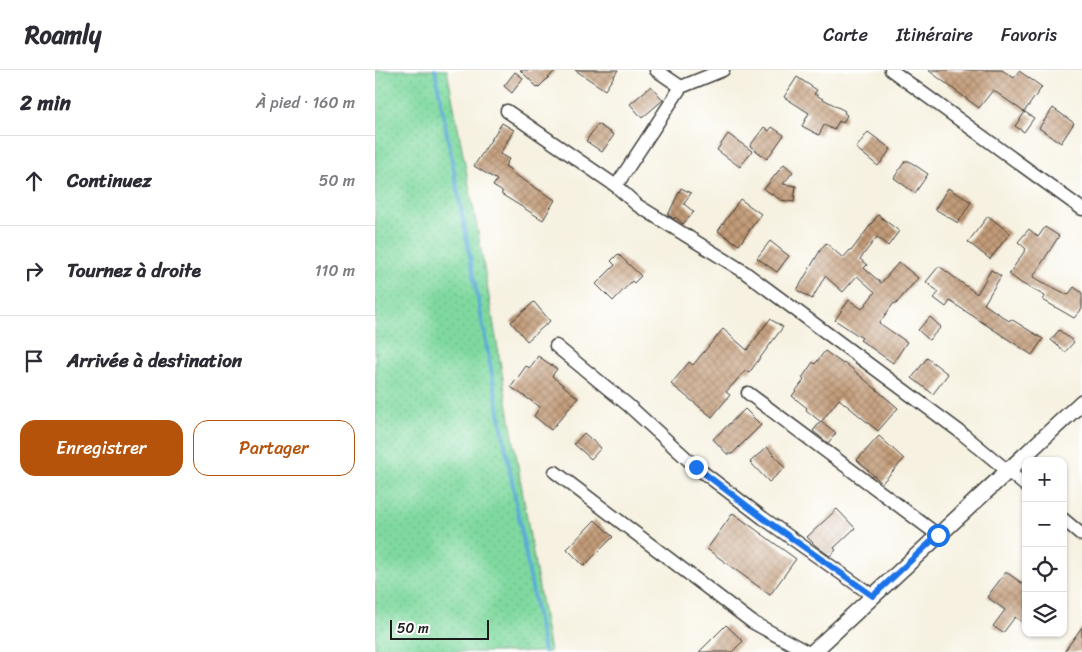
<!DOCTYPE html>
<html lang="fr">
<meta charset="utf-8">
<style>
body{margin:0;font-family:Sriracha,sans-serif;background:#f2f2f3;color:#2b2b33}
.controls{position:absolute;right:15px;bottom:15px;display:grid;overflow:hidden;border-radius:10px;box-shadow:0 1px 4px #0004}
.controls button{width:45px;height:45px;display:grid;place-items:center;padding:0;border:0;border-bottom:1px solid #e1e1e2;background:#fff;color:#2b2b33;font:25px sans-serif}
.scale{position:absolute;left:15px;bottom:12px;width:99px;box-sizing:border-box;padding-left:5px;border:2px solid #1c1c1c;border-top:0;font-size:14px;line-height:18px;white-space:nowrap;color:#1c1c1c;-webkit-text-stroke:4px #fff;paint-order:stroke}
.stop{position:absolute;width:15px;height:15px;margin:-11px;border:4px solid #1a73e8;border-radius:50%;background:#fff}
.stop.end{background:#1a73e8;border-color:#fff;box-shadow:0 1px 5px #0008}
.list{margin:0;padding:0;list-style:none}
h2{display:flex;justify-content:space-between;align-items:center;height:65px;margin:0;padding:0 20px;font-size:21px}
h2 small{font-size:16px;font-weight:400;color:#7c7c81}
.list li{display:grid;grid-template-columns:32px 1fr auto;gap:15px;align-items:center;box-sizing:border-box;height:90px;padding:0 20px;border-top:1px solid #e1e1e2}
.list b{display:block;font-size:19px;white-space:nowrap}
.list em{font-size:16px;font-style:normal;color:#7c7c81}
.actions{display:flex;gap:10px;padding:15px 20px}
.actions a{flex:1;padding:11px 0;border:1px solid #b45309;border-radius:15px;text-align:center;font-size:18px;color:#b45309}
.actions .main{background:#b45309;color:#fff}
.icon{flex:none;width:28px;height:28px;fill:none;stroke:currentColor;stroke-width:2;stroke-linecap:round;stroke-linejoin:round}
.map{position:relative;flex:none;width:707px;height:582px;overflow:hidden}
header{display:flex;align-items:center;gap:30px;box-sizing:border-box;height:70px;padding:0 25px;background:#fff;border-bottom:1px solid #e1e1e2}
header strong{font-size:24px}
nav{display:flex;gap:28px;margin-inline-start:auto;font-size:18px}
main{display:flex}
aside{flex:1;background:#fff}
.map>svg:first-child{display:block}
</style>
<header>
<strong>Roamly</strong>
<nav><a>Carte</a><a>Itinéraire</a><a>Favoris</a></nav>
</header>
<main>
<aside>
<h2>2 min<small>À pied · 160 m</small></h2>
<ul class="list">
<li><svg class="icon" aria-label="ahead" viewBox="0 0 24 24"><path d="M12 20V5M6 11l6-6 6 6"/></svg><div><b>Continuez</b></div><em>50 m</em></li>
<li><svg class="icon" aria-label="right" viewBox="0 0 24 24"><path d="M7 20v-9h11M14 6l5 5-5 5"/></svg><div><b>Tournez à droite</b></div><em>110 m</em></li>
<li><svg class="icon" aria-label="arrive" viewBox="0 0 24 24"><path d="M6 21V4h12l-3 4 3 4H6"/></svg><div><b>Arrivée à destination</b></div></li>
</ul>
<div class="actions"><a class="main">Enregistrer</a><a>Partager</a></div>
</aside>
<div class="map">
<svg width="707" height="582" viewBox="0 0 707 582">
<defs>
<pattern id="grass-dots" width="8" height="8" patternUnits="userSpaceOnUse" patternTransform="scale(1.25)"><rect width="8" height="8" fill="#7fd99f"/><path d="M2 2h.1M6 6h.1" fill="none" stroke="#6dba88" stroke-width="1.8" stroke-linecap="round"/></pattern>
<pattern id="building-cross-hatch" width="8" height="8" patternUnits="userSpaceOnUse" patternTransform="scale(1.25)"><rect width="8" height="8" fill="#c39c79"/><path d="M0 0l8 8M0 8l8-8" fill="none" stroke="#9e7e62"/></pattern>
</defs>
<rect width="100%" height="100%" fill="#fff"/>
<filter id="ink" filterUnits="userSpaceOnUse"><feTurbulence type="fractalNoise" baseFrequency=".02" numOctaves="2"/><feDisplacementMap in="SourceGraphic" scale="10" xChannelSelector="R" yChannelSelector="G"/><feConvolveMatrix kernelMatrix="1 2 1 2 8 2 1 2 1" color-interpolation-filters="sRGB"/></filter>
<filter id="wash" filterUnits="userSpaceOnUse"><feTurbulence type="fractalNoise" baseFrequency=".0096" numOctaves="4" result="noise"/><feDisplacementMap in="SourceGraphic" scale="20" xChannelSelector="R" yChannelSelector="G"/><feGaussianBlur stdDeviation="1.12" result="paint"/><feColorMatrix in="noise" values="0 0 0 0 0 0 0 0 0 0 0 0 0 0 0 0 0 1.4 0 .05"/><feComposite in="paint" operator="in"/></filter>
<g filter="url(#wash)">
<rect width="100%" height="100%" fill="#f6f1e0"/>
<path fill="url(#grass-dots)" stroke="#4e7a5e" d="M 0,0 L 72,0 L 102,157 L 175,582 L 0,582 Z"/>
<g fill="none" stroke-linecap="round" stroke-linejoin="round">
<path stroke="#5cacd6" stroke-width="4" d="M 60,0 L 169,582"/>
</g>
<g id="blocks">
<path fill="url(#building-cross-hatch)" d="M 145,0 L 181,0 L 163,18 Z
M 200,0 L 243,0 L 230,20 Z
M 553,0 L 627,0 L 639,8 L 644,1 L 667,17 L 649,42 L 618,20 L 604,38 Z
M 140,2 L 148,8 L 137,23 L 129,16 Z
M 422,7 L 442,20 L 439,24 L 470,41 L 469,43 L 472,45 L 468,53 L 464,51 L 459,60 L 449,55 L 444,65 L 427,56 L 434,43 L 409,27 Z
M 276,16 L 288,30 L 267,48 L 255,34 Z
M 678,38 L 699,53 L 686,73 L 664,58 Z
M 650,42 L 659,48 L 649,62 L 640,56 Z
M 127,53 L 139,60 L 125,84 L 134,89 L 130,96 L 137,101 L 136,102 L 180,130 L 168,150 L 126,124 L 128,122 L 118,116 L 122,110 L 99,96 Z
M 223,54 L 239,65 L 227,82 L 211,71 Z
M 389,57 L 394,61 L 397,57 L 409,65 L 392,89 L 375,76 Z
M 493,62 L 516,79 L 503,96 L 481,78 Z
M 353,64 L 377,81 L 365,97 L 342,80 Z
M 530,91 L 534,91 L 553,104 L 540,123 L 519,108 Z
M 409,94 L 418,102 L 408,114 L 421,116 L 419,132 L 406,130 L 389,119 Z
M 306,118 L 316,123 L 309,134 L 319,142 L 308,154 L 300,147 L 299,149 L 293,145 Z
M 573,118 L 596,132 L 583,153 L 560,139 Z
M 365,129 L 386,144 L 364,175 L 343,161 Z
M 503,145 L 524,161 L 513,176 L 502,167 L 485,189 L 492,195 L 489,198 L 506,213 L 524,192 L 543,208 L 521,234 L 519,233 L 504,253 L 532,272 L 518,293 L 485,270 L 487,268 L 460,250 L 474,230 L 487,239 L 500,222 L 482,206 L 468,222 L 450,206 L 437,229 L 422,220 L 446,179 L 451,173 L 468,188 L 475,180 L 476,181 Z
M 613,146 L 635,163 L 615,189 L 593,172 Z
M 670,157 L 684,166 L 658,207 L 693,225 L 699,217 L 707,223 L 707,239 L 699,248 L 668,230 L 670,226 L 646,213 L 634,204 L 651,179 L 643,172 L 654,159 L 663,167 Z
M 395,171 L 414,186 L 402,202 L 382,188 Z
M 243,184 L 266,206 L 259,213 L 257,211 L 238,231 L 221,214 L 240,195 L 236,191 Z
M 564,196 L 602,224 L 616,200 L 626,206 L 609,234 L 634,251 L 636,249 L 668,269 L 657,285 L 575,231 L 571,237 L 559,228 L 564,222 L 551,212 Z
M 159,232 L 175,251 L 152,271 L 136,252 Z
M 555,247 L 566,257 L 554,270 L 543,260 Z
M 395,249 L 408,257 L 374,303 L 371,300 L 351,322 L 355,325 L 337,347 L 296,314 L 314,292 L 318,295 L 348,259 L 372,280 Z
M 684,260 L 699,272 L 690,282 L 676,270 Z
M 450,281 L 468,294 L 469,292 L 523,338 L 503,361 L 464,329 L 446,352 L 431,340 L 432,338 L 417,326 L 429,310 L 427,308 L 438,292 L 440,294 Z
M 163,286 L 182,299 L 177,306 L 203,328 L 176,360 L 159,346 L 165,337 L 136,317 L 151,296 L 155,298 Z
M 552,288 L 573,304 L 558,324 L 537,308 Z
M 370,339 L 386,355 L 357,384 L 352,384 L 338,369 Z
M 446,351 L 461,363 L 453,373 L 438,361 Z
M 209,363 L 226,378 L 216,389 L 199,374 Z
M 504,366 L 529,389 L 507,413 L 482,390 Z
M 392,377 L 410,398 L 394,412 L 375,392 Z
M 462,439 L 480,458 L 459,478 L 461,480 L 455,486 L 440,475 L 432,467 Z
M 358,443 L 421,489 L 395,525 L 332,479 Z
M 220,450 L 238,467 L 209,496 L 192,479 Z
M 631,502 L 651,516 L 651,555 L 640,547 L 628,563 L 618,556 L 630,540 L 612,527 Z
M 351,555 L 368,571 L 357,582 L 324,582 Z
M 707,557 L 707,582 L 689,582 Z"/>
</g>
</g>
<g filter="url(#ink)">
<use href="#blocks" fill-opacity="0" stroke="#3d3c39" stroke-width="1"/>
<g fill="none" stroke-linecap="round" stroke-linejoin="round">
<g stroke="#3d3c39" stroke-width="15">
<path id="minor" d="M 281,0 L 306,17
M 348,0 L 306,17 L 241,116 L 262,135 L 368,201 L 584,361 L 651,416
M 516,0 L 707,139
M 132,41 L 241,116
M 181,276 L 253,335 L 321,397 L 388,448 L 498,526
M 373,323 L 563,465
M 180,402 L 377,552 L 432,582
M 688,449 L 707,465"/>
</g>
<g stroke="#3d3c39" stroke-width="18">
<path id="tertiary" d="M 438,582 L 707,332"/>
</g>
<use href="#minor" stroke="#fff" stroke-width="12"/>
<use href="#tertiary" stroke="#fff" stroke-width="15"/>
</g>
</g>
<g fill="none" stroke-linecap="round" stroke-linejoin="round" filter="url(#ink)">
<path stroke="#1a73e8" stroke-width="6" d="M 321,397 L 388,448 L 498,526 L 563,465"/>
</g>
</svg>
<div class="controls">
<button>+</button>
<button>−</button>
<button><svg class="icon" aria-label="locate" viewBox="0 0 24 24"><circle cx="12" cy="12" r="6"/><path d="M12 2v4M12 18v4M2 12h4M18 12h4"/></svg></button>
<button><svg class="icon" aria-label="layers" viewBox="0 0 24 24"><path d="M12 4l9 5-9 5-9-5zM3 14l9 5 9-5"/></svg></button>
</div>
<div class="scale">50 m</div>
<div class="stop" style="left:563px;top:465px"></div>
<div class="stop end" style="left:321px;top:397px"></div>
</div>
</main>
